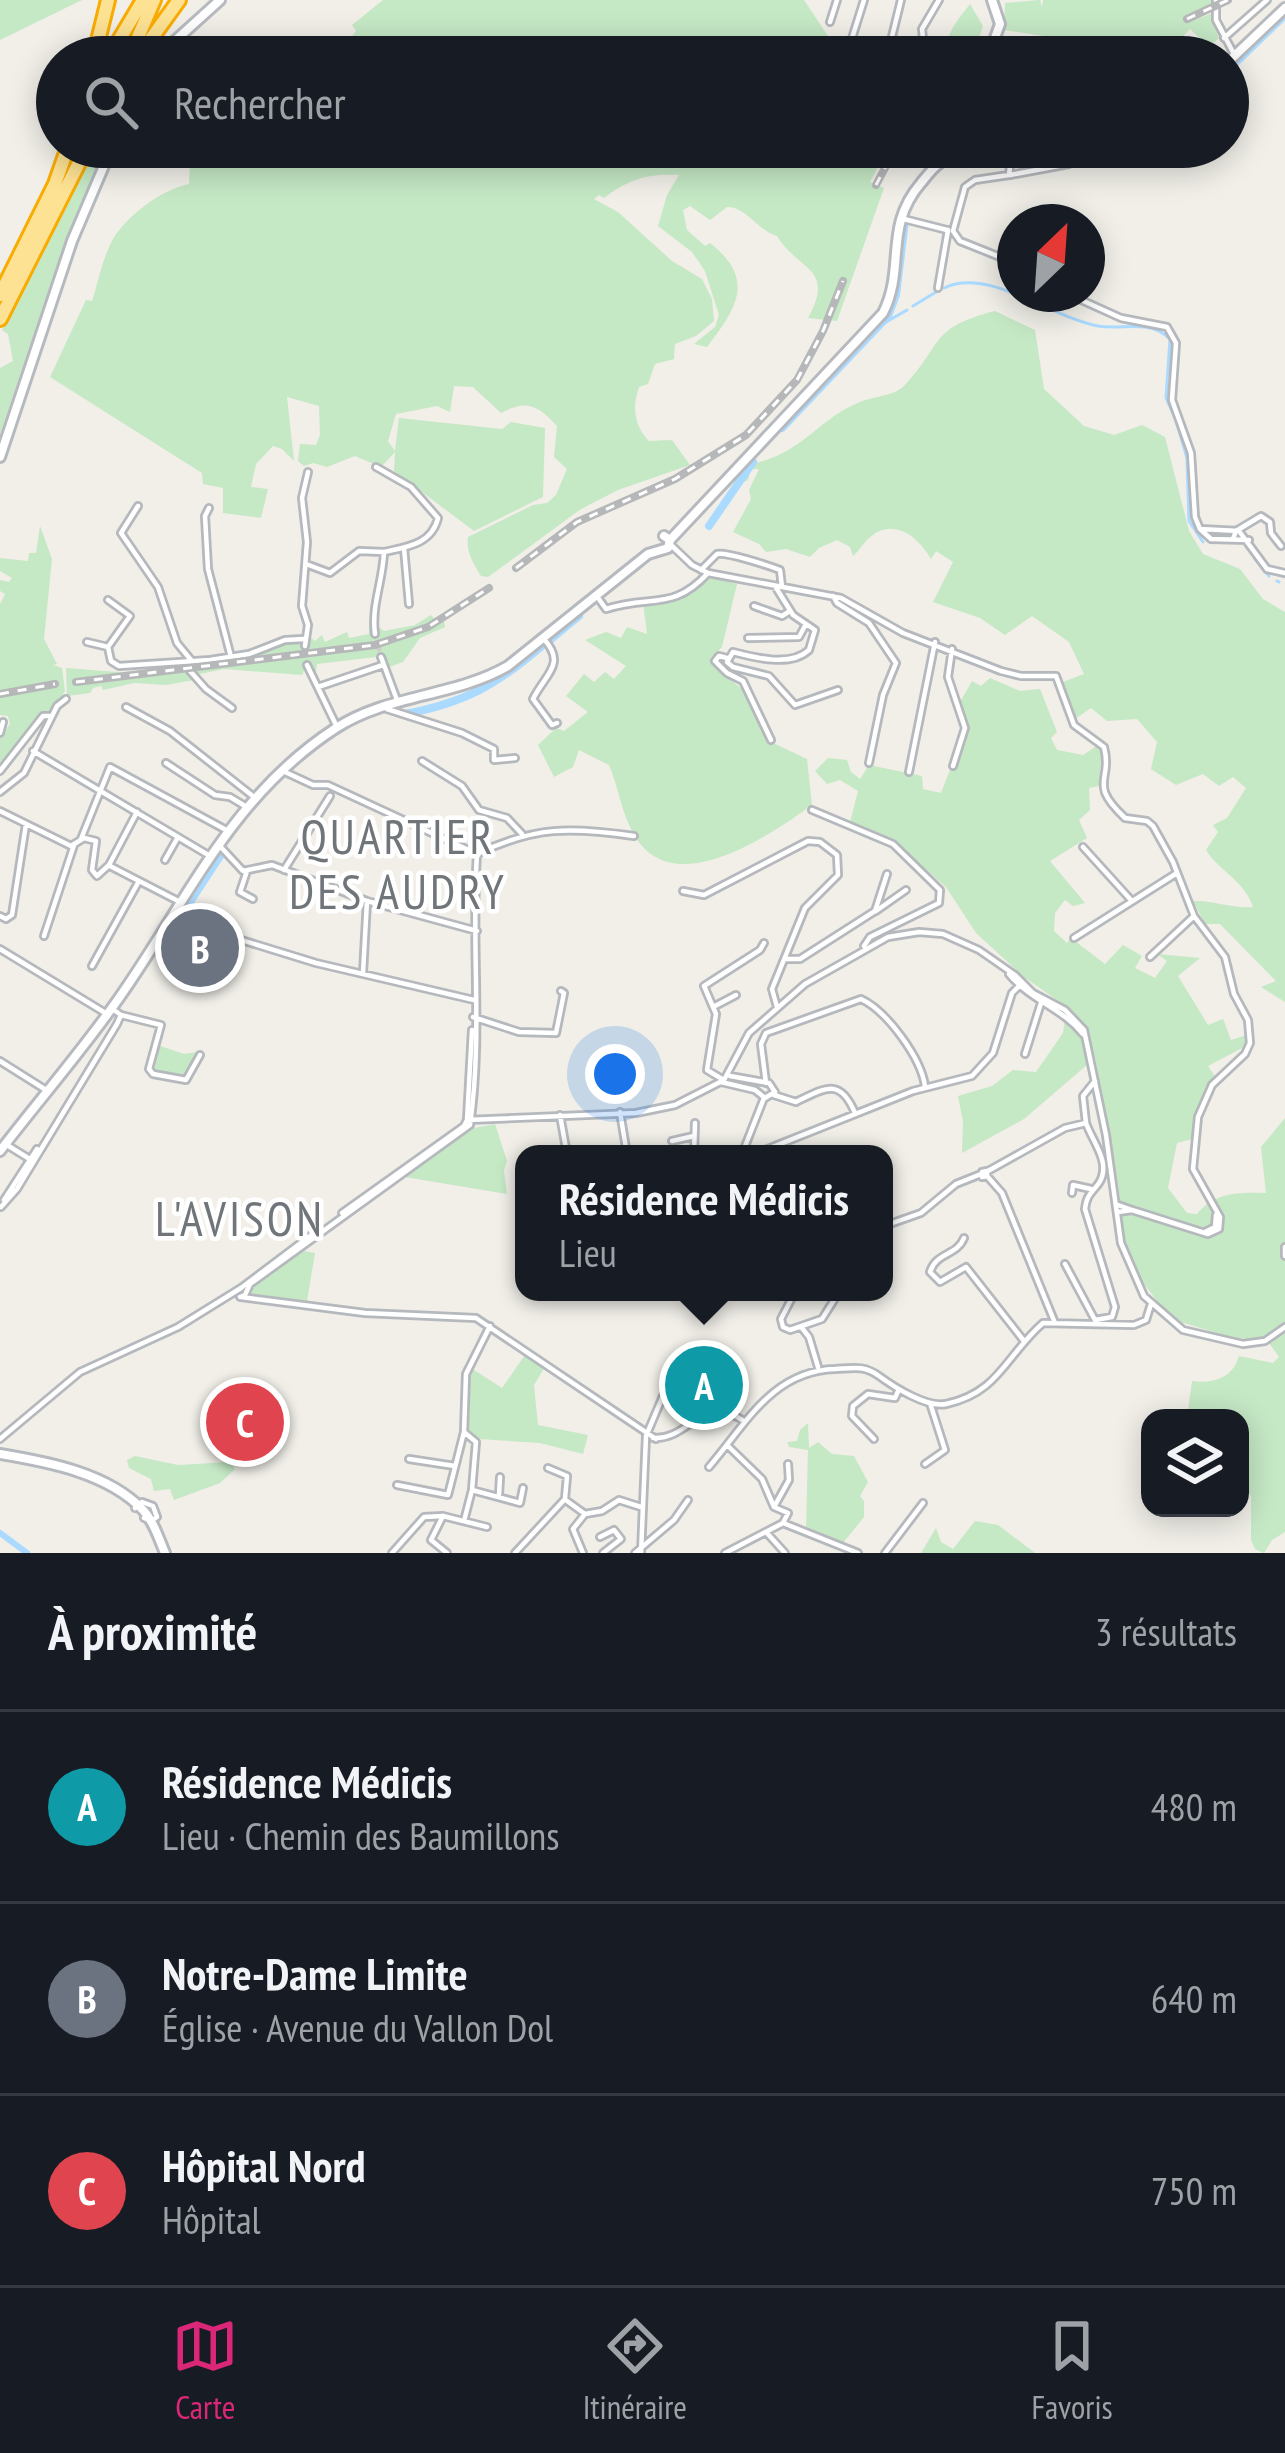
<!DOCTYPE html>
<html lang="fr">
<meta charset="utf-8">
<style>
body{margin:0;font-family:"PT Sans Narrow",sans-serif;background:#20242c;color:#f1f3f6}
.controls{position:absolute;right:36px;bottom:36px;display:grid;overflow:hidden;border-radius:24px;box-shadow:0 6px 30px #0003}
.controls button{width:108px;height:108px;display:grid;place-items:center;padding:0;border:0;border-bottom:3px solid #363941;background:#171b24;color:#f1f3f6;font:60px sans-serif}
.compass{position:absolute;left:997px;top:204px;width:108px;height:108px;border-radius:50%;background:#171b24;box-shadow:0 6px 30px #0003;rotate:25deg}
.you{position:absolute;left:615px;top:1074px;width:42px;height:42px;margin:-30px;border:9px solid #fff;border-radius:50%;background:#1a73e8;box-shadow:0 0 0 18px #1a73e833}
.badge{display:grid;place-items:center;width:78px;height:78px;border-radius:50%;background:#db2777;color:#fff;font-size:39px;font-weight:700}
.pin{position:absolute;translate:-50% -50%;border:6px solid #fff;box-shadow:0 3px 12px #0006}
.popup{position:absolute;left:515px;top:1145px;width:378px;height:156px;box-sizing:border-box;display:grid;place-content:center;border-radius:24px;background:#171b24;filter:drop-shadow(0 3px 9px #0005);font-size:39px;white-space:nowrap;color:#9ea1a6}
.popup b{font-size:45px;color:#f1f3f6}
.popup::after{content:'';position:absolute;left:50%;top:100%;margin-left:-24px;border:24px solid transparent;border-top-color:#171b24}
.list{margin:0;padding:0;list-style:none}
h2{display:flex;justify-content:space-between;align-items:center;height:156px;margin:0;padding:0 48px;font-size:51px}
h2 small{font-size:39px;font-weight:400;color:#9ea1a6}
.list li{display:grid;grid-template-columns:78px 1fr auto;gap:36px;align-items:center;box-sizing:border-box;height:192px;padding:0 48px;border-top:3px solid #363941}
.list b{display:block;font-size:45px;white-space:nowrap}
.list p{margin:0;font-size:39px;white-space:nowrap;color:#9ea1a6}
.list em{font-size:39px;font-style:normal;color:#9ea1a6}
.icon{flex:none;width:66px;height:66px;fill:none;stroke:currentColor;stroke-width:2;stroke-linecap:round;stroke-linejoin:round}
.map{position:relative;flex:none;width:1285px;height:1553px;overflow:hidden}
.search{position:absolute;background:#171b24;box-shadow:0 6px 30px #0003;left:36px;right:36px;top:36px;height:132px;display:flex;align-items:center;gap:30px;box-sizing:border-box;padding:0 42px;border-radius:66px;color:#9ea1a6;font-size:45px}
.sheet{height:732px;background:#171b24}
nav{display:flex;justify-content:space-around;align-items:center;box-sizing:border-box;height:168px;border-top:3px solid #363941;background:#171b24;font-size:33px;color:#9ea1a6}
nav a{display:grid;justify-items:center;gap:6px}
nav .on{color:#db2777}
.map>svg:first-child{display:block}
</style>
<div class="map">
<svg width="1285" height="1553" viewBox="0 0 1285 1553">
<rect width="100%" height="100%" fill="#f1efe8"/>
<path fill="#c5e8c5" d="M 0,0 L 82,0 L 0,40 Z
M 383,0 L 804,0 L 842,57 L 336,57 L 356,31 L 352,25 Z
M 1040,0 L 1042,7 L 1043,0 L 1213,0 L 1213,5 L 1186,15 L 1189,22 L 1213,13 L 1211,19 L 1219,38 L 1209,47 L 1190,29 L 1172,47 L 1180,57 L 1036,57 L 1039,50 L 1062,45 L 1062,37 L 1028,46 L 1043,36 L 1004,30 L 1005,3 Z
M 970,4 L 983,26 L 973,57 L 946,57 C 945,34 956,22 970,4 Z
M 258,147 L 888,147 L 870,182 L 884,188 L 837,321 L 808,318 C 836,267 798,271 777,236 C 758,231 747,207 727,207 L 710,220 L 690,206 L 683,210 L 687,230 L 705,246 L 710,243 C 756,279 737,308 707,347 L 694,344 L 715,327 L 719,315 L 705,271 L 692,252 L 658,226 L 667,195 L 679,175 C 649,173 628,179 604,198 L 599,195 L 594,199 L 618,212 L 672,261 L 702,279 L 712,299 L 714,321 L 696,336 L 675,344 L 674,359 L 655,364 L 648,384 L 639,387 C 632,406 634,426 649,441 L 672,440 L 690,465 L 618,490 L 581,509 L 488,577 L 481,576 C 473,563 466,552 468,537 L 533,505 L 547,503 L 556,495 L 567,469 L 554,457 L 557,426 C 539,407 528,398 501,413 L 473,387 L 454,386 L 450,412 L 437,406 L 396,414 L 388,441 L 395,451 L 399,418 L 502,429 L 511,422 L 545,428 L 543,497 L 474,531 L 394,471 L 395,452 L 381,467 L 355,456 L 327,467 L 313,463 L 304,466 L 298,461 L 300,444 L 316,445 L 320,435 L 319,406 L 287,397 L 294,461 L 282,449 L 273,446 L 256,464 L 251,487 L 268,489 L 261,518 L 223,513 L 223,488 L 203,484 L 202,473 L 50,377 L 86,300 L 92,301 C 98,283 102,261 111,243 C 123,218 162,189 189,184 L 190,160 Z
M 99,152 L 102,155 L 55,271 L 0,434 L 0,368 L 13,361 L 8,334 L 2,330 L 92,154 Z
M 995,311 L 1035,330 L 1044,389 L 1084,426 L 1114,435 L 1142,425 L 1165,437 L 1189,531 L 1203,554 L 1240,569 L 1263,599 L 1285,612 L 1285,1002 L 1261,987 L 1276,981 L 1220,924 L 1205,924 L 1193,901 C 1214,900 1232,909 1253,907 C 1245,881 1220,872 1206,850 L 1218,832 L 1213,825 L 1227,818 L 1246,788 L 1233,777 L 1219,786 L 1203,774 L 1176,785 L 1151,769 L 1157,742 L 1137,719 L 1107,721 L 1091,708 L 1075,719 L 1063,682 L 1084,674 L 1069,642 L 1032,616 L 1005,635 L 980,618 L 933,602 L 953,562 L 936,551 L 931,559 C 917,535 891,515 866,541 C 861,546 858,552 853,556 L 850,547 L 837,540 L 819,548 L 810,557 L 786,549 L 766,552 L 759,544 L 733,532 L 751,499 L 749,490 L 759,469 L 751,469 L 748,480 L 737,486 L 731,480 L 752,457 L 756,463 C 803,452 821,417 860,402 C 874,396 894,396 904,386 C 944,344 928,328 995,311 Z
M 40,526 L 52,559 L 44,639 L 57,664 L 53,665 L 62,668 L 65,691 L 52,713 L 43,714 L 0,765 L 0,738 L 10,724 L 8,716 L 0,715 L 0,696 L 55,687 L 54,681 L 0,691 L 0,604 L 5,594 L 0,591 L 0,580 L 9,582 L 12,578 L 0,571 L 0,558 L 28,561 L 29,553 L 36,553 Z
M 710,577 L 737,584 L 722,647 L 712,657 L 725,676 L 745,691 L 769,735 L 767,740 L 807,759 L 812,805 C 767,837 668,906 631,829 C 621,809 618,786 609,765 L 579,750 L 573,767 L 554,777 L 538,745 L 556,728 L 564,731 L 588,712 L 566,696 L 584,674 L 594,682 L 605,672 L 614,679 L 626,666 L 585,640 L 606,632 L 621,638 L 627,627 L 647,634 L 643,602 L 680,600 Z
M 431,615 L 436,621 L 370,644 L 191,666 L 302,641 L 304,646 L 307,635 L 315,641 L 322,635 L 325,642 L 347,632 L 349,638 L 369,634 L 369,621 L 374,633 L 377,626 L 384,631 L 415,625 Z
M 444,621 L 445,627 L 420,638 L 403,662 L 389,667 L 381,656 L 379,664 L 376,657 L 317,664 L 315,680 L 306,666 L 302,675 L 224,669 L 195,675 L 191,670 L 371,647 Z
M 173,663 L 186,663 L 188,667 L 81,679 L 77,678 L 77,684 L 189,670 L 194,680 L 166,685 L 134,683 L 103,690 L 101,686 L 93,688 L 90,693 L 67,696 L 66,668 L 130,673 Z
M 990,678 L 1020,691 L 1040,689 L 1057,732 L 1051,738 L 1057,750 L 1083,755 L 1098,745 L 1102,750 L 1099,786 L 1089,788 L 1090,810 L 1079,820 L 1087,838 L 1050,861 L 1085,903 L 1073,906 L 1065,900 L 1055,913 L 1054,931 L 1067,943 L 1071,938 L 1105,964 L 1123,945 L 1142,956 L 1135,968 L 1155,978 L 1167,961 L 1157,954 L 1200,958 L 1178,976 L 1208,1025 L 1223,1019 L 1231,1040 L 1247,1035 L 1246,1046 L 1208,1066 L 1216,1078 L 1196,1112 L 1193,1139 L 1177,1143 L 1168,1188 L 1187,1213 L 1197,1214 C 1215,1192 1239,1192 1266,1193 L 1261,1147 L 1285,1118 L 1285,1532 L 1272,1540 L 1264,1553 L 1255,1549 L 1251,1540 L 1251,1496 L 1240,1479 L 1240,1418 L 1187,1418 L 1192,1381 C 1213,1384 1233,1378 1239,1356 L 1273,1363 L 1279,1357 L 1267,1340 L 1233,1338 L 1171,1319 L 1134,1271 L 1125,1245 L 1118,1184 L 1095,1058 L 1024,1119 L 962,1153 L 963,1122 L 958,1096 L 992,1086 L 1013,1070 L 1036,1072 L 1063,1033 L 1067,1007 L 1024,977 L 976,933 L 946,887 L 899,846 L 849,826 L 858,791 L 840,780 L 827,784 L 815,771 L 828,758 L 847,760 L 851,772 L 860,779 L 869,765 L 922,776 L 923,789 L 941,793 L 966,729 L 960,702 L 972,681 L 981,686 Z
M 160,1046 L 184,1054 L 198,1052 L 185,1078 L 159,1075 L 154,1071 Z
M 495,1124 L 507,1161 L 504,1170 L 507,1194 L 405,1177 L 474,1128 Z
M 299,1250 L 315,1253 L 307,1301 L 252,1294 L 251,1286 Z
M 525,1355 L 545,1367 L 534,1385 L 538,1425 L 588,1435 L 583,1454 L 540,1443 L 479,1439 L 467,1428 L 471,1368 L 502,1388 Z
M 808,1423 L 809,1448 L 818,1442 L 832,1454 L 854,1456 L 868,1482 L 860,1496 L 864,1501 L 864,1517 L 842,1544 L 806,1530 L 808,1450 L 789,1447 L 787,1442 L 797,1441 L 800,1430 Z
M 135,1456 L 178,1465 L 230,1462 L 235,1469 L 220,1483 L 174,1500 L 170,1489 L 154,1491 L 151,1479 L 129,1468 L 127,1460 Z
M 975,1521 L 998,1525 L 1035,1553 L 921,1553 L 936,1528 L 941,1542 L 953,1549 Z"/>
<g fill="none" stroke-linecap="round" stroke-linejoin="round">
<path stroke="#aadaff" stroke-width="3" d="M 944,288 C 988,266 1052,318 1098,326 C 1125,330 1149,319 1170,339 L 1166,398 L 1175,418
M 913,306 L 936,292
M 881,325 L 907,310
M 1177,424 L 1187,458 L 1189,521 L 1203,542
M 1255,559 L 1269,576
M 1277,581 L 1279,582"/>
<path stroke="#aadaff" stroke-width="6" d="M 0,1533 L 27,1553"/>
<path stroke="#aadaff" stroke-width="8" d="M 1234,64 L 1285,15
M 782,428 L 888,316 L 896,295 L 905,221
M 709,526 L 753,462
M 550,640 L 579,616
M 405,714 C 464,703 497,685 543,645
M 180,917 L 222,853"/>
<path stroke="#ccccc8" stroke-width="4.5" stroke-dasharray="4.5 2" stroke-linecap="butt" d="M 375,634 L 381,657"/>
<g stroke="#b5b8bc" stroke-width="10">
<path id="street" d="M 1216,0 L 1216,20 L 1235,56
M 830,22 L 837,0
M 1224,38 L 1267,0
M 848,51 L 864,0
M 887,57 L 901,0
M 925,57 L 922,29 L 939,0
M 1011,157 L 1009,175 L 975,180 L 965,187 L 953,231 L 960,241 L 1015,263
M 1010,175 L 1069,164
M 900,218 L 947,230
M 938,288 L 948,230
M 1068,294 L 1121,318 L 1167,327 L 1176,343 L 1172,400 L 1191,453 L 1195,517 L 1200,529
M 138,506 L 121,533 L 158,587 L 177,643 L 191,660
M 209,508 L 205,516 L 208,569 L 231,657
M 1200,529 L 1239,531 L 1267,569 L 1285,573
M 1200,529 L 1211,539 L 1249,540
M 1233,539 L 1236,531 L 1261,516 L 1270,522 L 1271,533 L 1281,546
M 670,544 L 692,565 L 708,573 L 841,598 L 903,633 L 1001,671 L 1021,676 L 1056,676 L 1074,725 L 1104,747 C 1113,782 1087,782 1125,818 L 1147,821 L 1153,826 L 1173,862 L 1194,916 L 1225,957 L 1234,994 L 1248,1020 L 1250,1043 L 1245,1054 L 1212,1085 L 1198,1117 L 1193,1169 L 1220,1217 L 1219,1229 L 1208,1234 L 1132,1210
M 404,548 L 409,604
M 306,564 L 330,573 L 359,551 L 384,552
M 701,570 L 717,554 C 727,552 767,565 780,570 L 782,587
M 775,586 L 793,615 L 815,630 L 809,650 C 791,667 756,658 733,652 L 727,662 L 733,667 L 769,676 L 795,705 L 838,690
M 596,595 L 606,609 C 652,594 672,612 708,573
M 833,596 L 837,603 L 869,623 L 896,663 L 883,695 L 869,763
M 108,600 L 130,616 L 108,647 L 111,661 L 119,666 L 210,660 L 249,654 L 285,640 L 304,639
M 754,606 L 782,616 L 790,611
M 375,634 C 371,606 383,581 384,552 C 407,547 432,544 438,518 L 411,487 L 376,467
M 543,638 C 567,664 546,673 533,699 L 552,725 L 557,723
M 748,638 L 799,637 L 806,624
M 87,642 L 108,647
M 305,646 L 308,625 L 302,606 L 307,542 L 302,498 L 308,472
M 952,649 L 948,677 L 965,728 L 953,766
M 381,657 L 397,700
M 727,658 L 719,656 L 715,661 L 727,673 L 743,681 L 771,740
M 307,665 L 337,727
M 190,671 L 206,689 L 232,708
M 318,687 L 383,665
M 126,707 L 170,731 L 254,797
M 387,709 L 462,733 L 494,749 L 494,760 L 515,758
M 0,733 L 3,722
M 33,751 L 210,856
M 422,761 L 462,786 L 479,810 L 507,818 L 522,834
M 166,763 L 215,795 L 230,797 L 245,806
M 0,771 L 43,716 L 52,716
M 285,772 L 313,785 L 328,785 L 477,854
M 909,772 L 935,642
M 0,792 L 24,773 L 57,706 L 66,699
M 812,810 L 893,844 L 940,890 L 939,903 L 870,937 L 864,946
M 0,811 L 71,846 L 84,838 L 96,841 L 92,870 L 97,876 L 109,865 L 137,812
M 81,839 L 110,767 L 228,831
M 218,844 L 243,871 L 272,865 L 367,901 L 477,931
M 1083,847 L 1131,900
M 165,860 L 178,837
M 110,866 L 180,902
M 284,870 L 330,796
M 247,871 L 240,892 L 253,899
M 683,891 L 704,895 L 808,841 L 820,842 L 837,855 L 838,875 L 805,908 L 772,989 L 777,1007
M 876,911 L 906,890
M 0,916 L 6,919 L 12,915 L 26,824
M 172,923 L 196,926 L 316,963 L 474,1000
M 44,936 L 74,845
M 1074,938 L 1177,873
M 0,949 L 107,1014
M 1150,957 L 1194,916
M 785,959 L 800,959 L 875,911 L 887,874
M 92,966 L 139,881
M 363,973 L 367,901
M 1009,974 C 1030,1000 1062,1008 1083,1034
M 715,1006 L 736,995
M 121,1015 L 161,1025 L 149,1069 L 153,1074 L 186,1080 L 200,1055
M 473,1017 L 519,1032 L 556,1033 L 564,993 L 561,991
M 1025,1054 L 1041,1003
M 0,1061 L 46,1090
M 722,1079 L 707,1070 L 716,1014 L 704,986 L 760,950 L 764,943
M 721,1082 L 755,1090 L 765,1098 L 775,1092 L 769,1083 L 730,1076
M 766,1083 L 761,1044 L 766,1033 L 861,999 C 887,1011 921,1058 925,1086
M 774,1095 L 796,1102 C 825,1088 840,1077 855,1113
M 620,1112 L 627,1154
M 560,1115 L 567,1154
M 467,1120 L 636,1113 L 675,1105 L 724,1080 L 749,1033 L 805,984 L 888,937 L 919,932 L 943,934 L 979,950 L 1015,975 L 1033,993 L 1065,1010 L 1084,1030 L 1106,1135 L 1121,1243 L 1144,1296 L 1183,1330 L 1243,1344 L 1265,1341 L 1285,1327
M 672,1141 L 694,1136
M 7,1145 L 28,1158
M 694,1154 L 695,1123
M 742,1154 L 764,1098
M 755,1154 L 913,1091 L 972,1076 L 993,1053 L 1012,993 L 1022,983
M 987,1171 L 987,1176 L 982,1177 L 982,1172 Z
M 988,1171 L 1065,1128 L 1086,1123 L 1083,1096 L 1095,1081
M 987,1176 L 1002,1193 L 1055,1323
M 1072,1193 L 1073,1185 L 1091,1189
M 4,1200 L 37,1149
M 1118,1205 L 1132,1210 L 1118,1212
M 1,1207 L 17,1189 L 117,1024 L 121,1015 L 111,1008
M 342,1213 L 464,1126 L 467,1120 L 472,1030
M 884,1226 L 921,1213 L 956,1184 L 981,1174
M 1205,1232 L 1215,1227 L 1216,1215
M 964,1238 C 957,1256 936,1252 930,1272 L 940,1282 L 966,1267 L 1024,1341
M 1285,1247 L 1285,1256
M 1065,1264 L 1095,1320 L 1112,1317 L 1115,1307 L 1085,1209 C 1087,1194 1091,1194 1099,1183 C 1112,1163 1092,1141 1086,1123
M 795,1292 L 781,1319 L 783,1327 L 790,1330 L 822,1319 L 839,1292
M 240,1297 L 245,1295 L 250,1284 L 470,1125 C 483,1036 471,943 477,854 C 535,826 571,827 634,836
M 241,1297 L 365,1313 L 476,1318 L 656,1439
M 802,1328 L 809,1337 L 818,1367
M 653,1438 C 691,1440 701,1392 744,1421
M 0,1439 L 80,1372 L 178,1327 L 241,1288 L 318,1230
M 874,1439 L 852,1416 L 853,1406 L 868,1394 L 895,1398 L 899,1389
M 728,1446 L 762,1479 L 774,1507 L 788,1513 L 783,1523
M 409,1459 L 455,1466
M 925,1464 L 945,1450 L 930,1403
M 709,1467 C 746,1424 772,1371 835,1369 C 853,1368 864,1365 879,1376 C 894,1387 927,1408 946,1404 C 999,1393 1006,1355 1043,1323 L 1134,1325 L 1146,1320 L 1151,1304
M 397,1485 L 448,1495 L 464,1432
M 472,1490 L 520,1503 L 523,1488
M 499,1495 L 500,1477
M 567,1501 L 585,1514 L 602,1511 L 619,1500 L 641,1507
M 774,1507 L 789,1480 L 788,1464
M 135,1508 L 142,1502 L 153,1506 L 157,1517 L 151,1521 L 144,1518
M 443,1516 L 431,1540 L 447,1553
M 464,1521 L 472,1490 L 476,1442 L 464,1432 L 466,1374 L 490,1326
M 783,1523 L 858,1553
M 766,1532 L 785,1553
M 600,1537 L 614,1530 L 621,1539 L 603,1553
M 392,1553 L 424,1517 L 443,1516 L 487,1527
M 515,1553 L 565,1499 L 567,1476 L 548,1468
M 583,1553 L 573,1529 L 585,1514
M 635,1553 L 674,1520 L 688,1500
M 641,1553 L 646,1436 L 663,1396
M 725,1553 L 783,1523
M 885,1553 L 923,1503"/>
</g>
<g stroke="#b6babf" stroke-width="14">
<path id="secondary" d="M 157,57 L 220,0
M 988,57 L 1000,24 L 992,0
M 1228,62 L 1285,8
M 950,158 L 955,147
M 0,457 L 72,241 L 112,147
M 670,540 L 883,313 C 906,268 883,227 921,183 C 930,172 937,162 950,158 L 1068,154 L 1089,147
M 0,1151 C 39,1100 82,1051 119,998 C 188,900 231,796 336,728 C 389,694 454,697 508,666 L 648,554 L 668,548 L 670,540 L 664,536
M 0,1454 C 48,1462 108,1473 143,1510 C 154,1522 159,1539 165,1553"/>
</g>
<g stroke="#f9ab00" stroke-width="18">
<path id="highway" d="M 130,56 L 154,0
M 94,57 L 108,0
M 109,57 L 143,0
M 138,57 L 179,0
M 0,295 L 55,184 L 68,147
M 0,319 L 87,147"/>
</g>
<use href="#street" stroke="#fff" stroke-width="4.5"/>
<use href="#secondary" stroke="#fff" stroke-width="8"/>
<use href="#highway" stroke="#fde293" stroke-width="12"/>
<g stroke="#b6b7b8" stroke-width="8">
<path id="rail" d="M 1187,19 L 1228,0
M 1001,57 L 1062,40
M 876,185 L 896,147
M 516,568 L 577,522 L 675,479 L 746,435 L 797,380 L 823,331 L 843,281
M 76,682 L 375,645 L 428,627 L 489,588
M 0,694 L 55,684"/>
</g>
<use href="#rail" stroke="#fff" stroke-width="3" stroke-dasharray="9" stroke-linecap="butt"/>
</g>
<g text-anchor="middle" stroke-width="9" stroke-linejoin="round" paint-order="stroke">
<g font-size="48" letter-spacing="3" fill="#70757a" stroke="#fff">
<text x="398" y="854">QUARTIER<tspan x="398" dy="55">DES AUDRY</tspan></text>
<text x="240" y="1236">L'AVISON</text>
</g>
</g>
</svg>
<div class="controls">
<button><svg class="icon" aria-label="layers" viewBox="0 0 24 24"><path d="M12 4l9 5-9 5-9-5zM3 14l9 5 9-5"/></svg></button>
</div>
<svg class="compass" viewBox="-18 -18 36 36"><path d="M0-13l5 13h-10z" fill="#e53935"/><path d="M0 13l5-13h-10z" fill="#9ea1a6"/></svg>
<div class="you"></div>
<div class="pin badge" style="left:704px;top:1385px;background:#0f9aa8">A</div>
<div class="popup"><b>Résidence Médicis</b>Lieu</div>
<div class="pin badge" style="left:200px;top:948px;background:#6b7280">B</div>
<div class="pin badge" style="left:245px;top:1422px;background:#e0444e">C</div>
<div class="search"><svg class="icon" aria-label="search" viewBox="0 0 24 24"><circle cx="10" cy="10" r="6"/><path d="M15 15l6 6"/></svg>Rechercher</div>
</div>
<section class="sheet">
<h2>À proximité<small>3 résultats</small></h2>
<ul class="list">
<li><span class="badge" style="background:#0f9aa8">A</span><div><b>Résidence Médicis</b><p>Lieu · Chemin des Baumillons</p></div><em>480 m</em></li>
<li><span class="badge" style="background:#6b7280">B</span><div><b>Notre-Dame Limite</b><p>Église · Avenue du Vallon Dol</p></div><em>640 m</em></li>
<li><span class="badge" style="background:#e0444e">C</span><div><b>Hôpital Nord</b><p>Hôpital</p></div><em>750 m</em></li>
</ul>
</section>
<nav>
<a class="on"><svg class="icon" aria-label="map" viewBox="0 0 24 24"><path d="M3 6l6-2 6 2 6-2v14l-6 2-6-2-6 2zM9 4v14M15 6v14"/></svg>Carte</a>
<a><svg class="icon" aria-label="directions" viewBox="0 0 24 24"><path d="M12 3l9 9-9 9-9-9zM9 14v-3h6M13 9l2 2-2 2"/></svg>Itinéraire</a>
<a><svg class="icon" aria-label="saved" viewBox="0 0 24 24"><path d="M7 4h10v16l-5-4-5 4z"/></svg>Favoris</a>
</nav>
